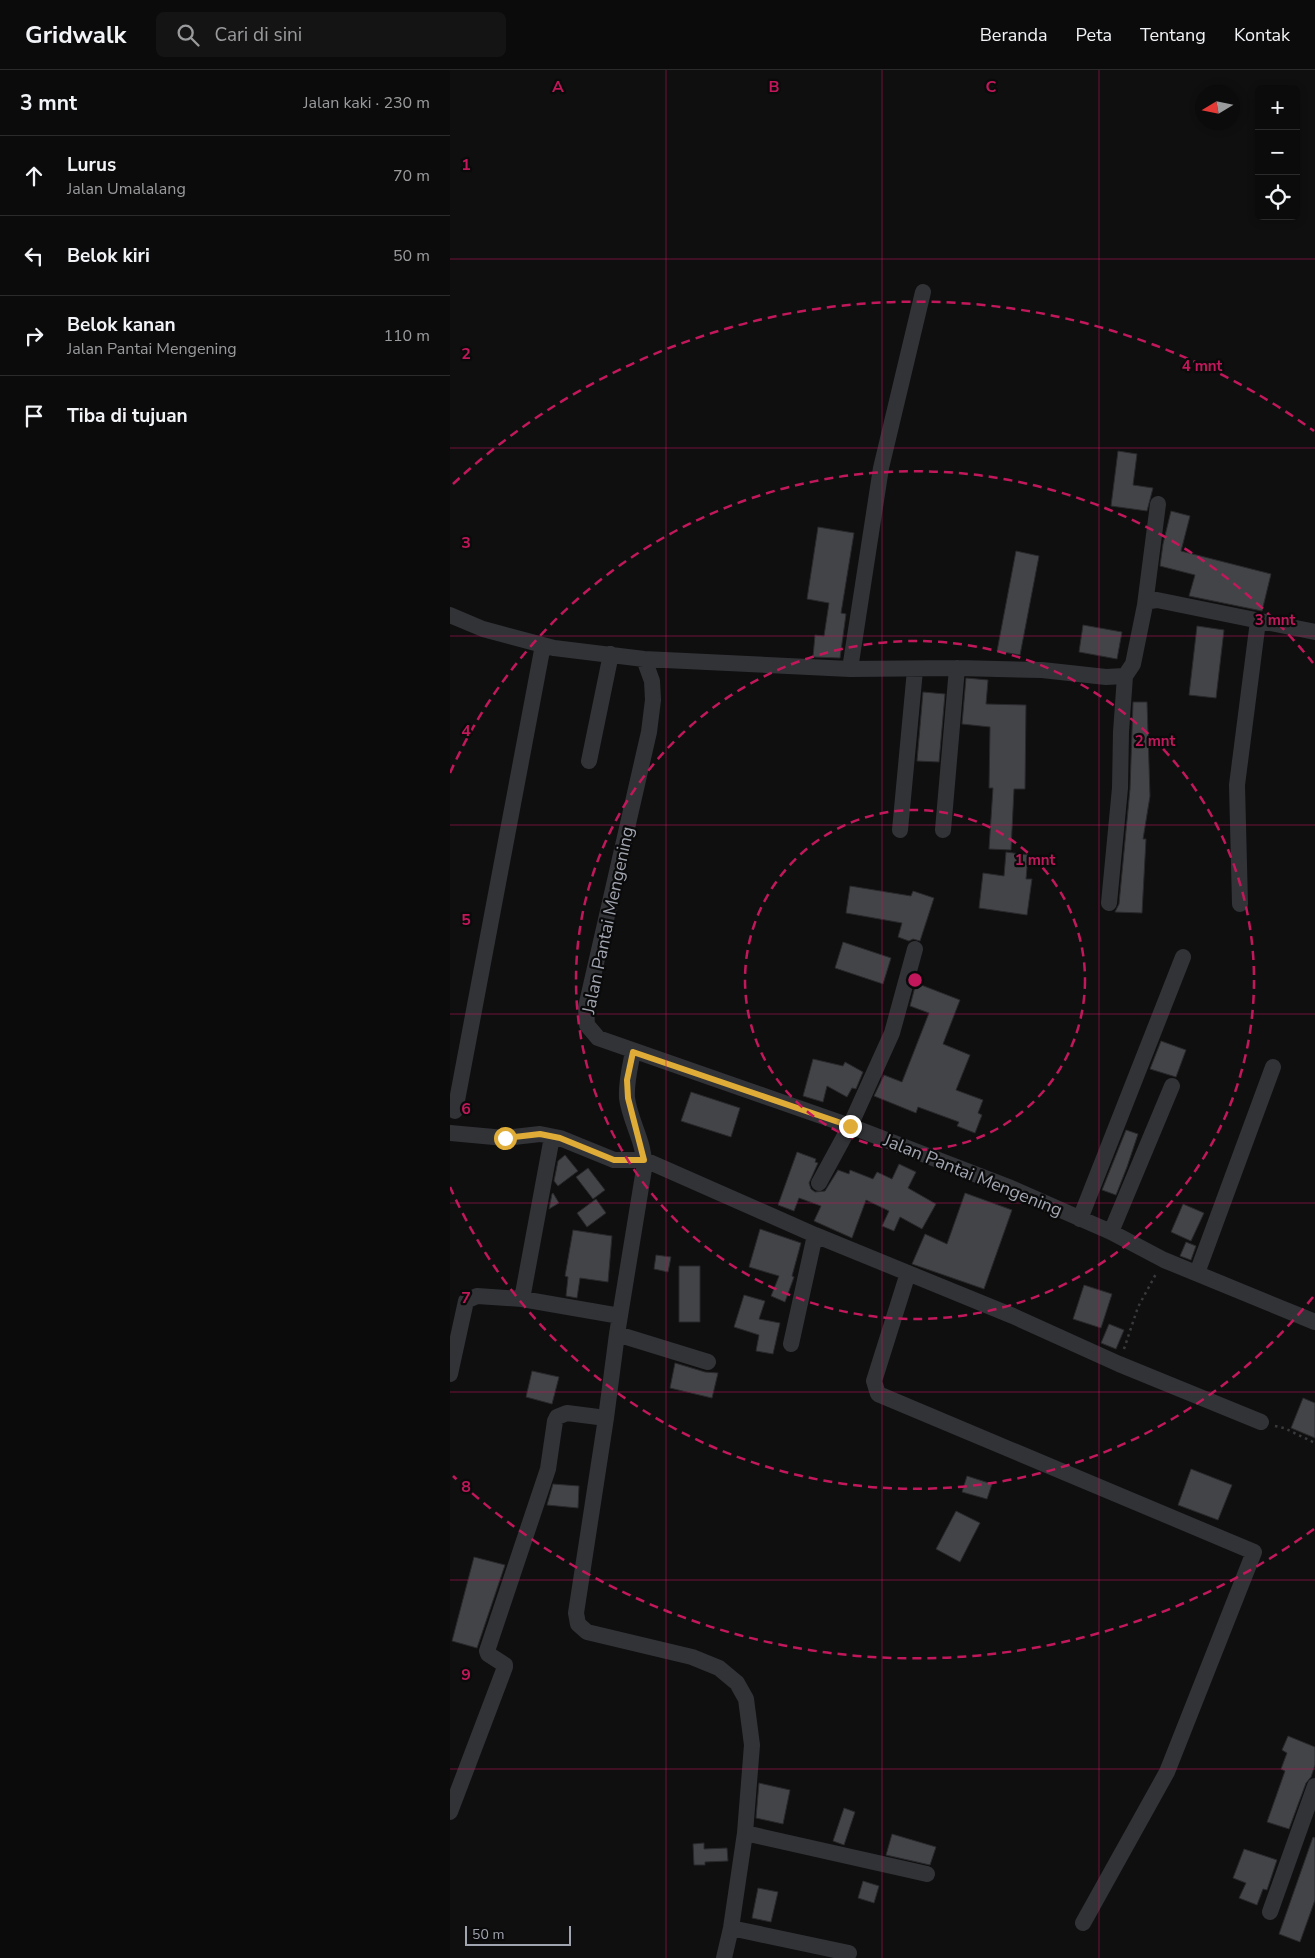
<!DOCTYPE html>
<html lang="id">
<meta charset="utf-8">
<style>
body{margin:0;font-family:"Nunito Sans",sans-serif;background:#141415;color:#f1f3f6}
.controls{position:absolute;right:15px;top:15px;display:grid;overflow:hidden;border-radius:8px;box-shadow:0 2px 8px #0003}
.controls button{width:45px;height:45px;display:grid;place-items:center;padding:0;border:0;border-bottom:1px solid #2b2b2d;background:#0b0b0c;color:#f1f3f6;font:25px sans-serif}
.compass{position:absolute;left:745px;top:15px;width:45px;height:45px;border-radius:50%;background:#0b0b0c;box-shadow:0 2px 8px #0003;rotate:260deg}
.scale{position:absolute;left:15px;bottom:12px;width:106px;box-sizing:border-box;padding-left:5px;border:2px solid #a1a5b0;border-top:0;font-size:14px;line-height:18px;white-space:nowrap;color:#a1a5b0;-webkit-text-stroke:4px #0a0a0b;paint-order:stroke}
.stop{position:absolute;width:15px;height:15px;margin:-11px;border:4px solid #dfac38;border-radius:50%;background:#fff}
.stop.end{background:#dfac38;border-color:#fff;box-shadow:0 1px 5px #0008}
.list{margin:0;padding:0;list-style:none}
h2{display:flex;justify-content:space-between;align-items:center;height:65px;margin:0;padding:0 20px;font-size:21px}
h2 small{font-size:16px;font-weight:400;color:#9a9b9d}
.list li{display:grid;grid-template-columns:32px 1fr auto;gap:15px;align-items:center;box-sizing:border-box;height:80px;padding:0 20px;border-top:1px solid #2b2b2d}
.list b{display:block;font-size:19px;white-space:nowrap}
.list p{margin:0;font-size:16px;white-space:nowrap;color:#9a9b9d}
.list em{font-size:16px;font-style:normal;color:#9a9b9d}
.icon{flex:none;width:28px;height:28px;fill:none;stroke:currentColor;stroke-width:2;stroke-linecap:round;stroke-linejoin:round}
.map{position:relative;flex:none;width:865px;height:1888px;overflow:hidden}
header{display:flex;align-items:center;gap:30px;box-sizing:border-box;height:70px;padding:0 25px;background:#0b0b0c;border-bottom:1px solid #2b2b2d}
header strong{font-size:24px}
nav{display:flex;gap:28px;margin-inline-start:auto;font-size:18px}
.search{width:350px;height:45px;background:#141415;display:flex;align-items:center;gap:12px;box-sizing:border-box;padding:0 18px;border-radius:8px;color:#9a9b9d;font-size:19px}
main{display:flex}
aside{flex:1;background:#0b0b0c}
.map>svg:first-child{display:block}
</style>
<header>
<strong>Gridwalk</strong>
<div class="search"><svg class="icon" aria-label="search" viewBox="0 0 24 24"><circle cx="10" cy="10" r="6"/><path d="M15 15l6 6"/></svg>Cari di sini</div>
<nav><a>Beranda</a><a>Peta</a><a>Tentang</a><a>Kontak</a></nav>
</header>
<main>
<aside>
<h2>3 mnt<small>Jalan kaki · 230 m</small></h2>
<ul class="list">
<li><svg class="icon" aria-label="ahead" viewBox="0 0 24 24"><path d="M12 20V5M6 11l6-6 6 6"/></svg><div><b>Lurus</b><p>Jalan Umalalang</p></div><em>70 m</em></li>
<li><svg class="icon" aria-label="left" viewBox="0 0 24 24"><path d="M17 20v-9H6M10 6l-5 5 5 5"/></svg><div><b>Belok kiri</b></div><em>50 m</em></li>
<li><svg class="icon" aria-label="right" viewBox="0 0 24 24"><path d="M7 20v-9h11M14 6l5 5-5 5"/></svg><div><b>Belok kanan</b><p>Jalan Pantai Mengening</p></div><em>110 m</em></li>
<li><svg class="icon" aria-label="arrive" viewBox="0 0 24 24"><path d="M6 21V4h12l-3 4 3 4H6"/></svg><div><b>Tiba di tujuan</b></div></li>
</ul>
</aside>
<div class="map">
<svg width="865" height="1888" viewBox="0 0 865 1888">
<rect width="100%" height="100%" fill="#0f0f10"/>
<path fill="#434448" stroke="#29292c" d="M 668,381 L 687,384 L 683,415 L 703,418 L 697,441 L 661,436 Z
M 721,441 L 740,446 L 731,481 L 821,504 L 812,541 L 739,526 L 745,505 L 710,496 L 713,474 Z
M 368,457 L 404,463 L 391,543 L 396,544 L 390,588 L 363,587 L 365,565 L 374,566 L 379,533 L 357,529 Z
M 566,481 L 589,486 L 570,585 L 547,581 Z
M 633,555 L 672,562 L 667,589 L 629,582 Z
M 747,556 L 774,560 L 766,628 L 739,625 Z
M 516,608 L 538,610 L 536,634 L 576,635 L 575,719 L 564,719 L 561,780 L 539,779 L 543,718 L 539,718 L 540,657 L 512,654 Z
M 473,622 L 495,624 L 489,692 L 467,691 Z
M 683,632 L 697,632 L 700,726 L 693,769 L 696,769 L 692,843 L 665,842 L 669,834 L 680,719 Z
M 556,782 L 578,785 L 576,809 L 582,809 L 577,845 L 529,838 L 533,803 L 554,806 Z
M 400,816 L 461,826 L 463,821 L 484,828 L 470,871 L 463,869 L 459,871 L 448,867 L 452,853 L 396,843 Z
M 393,872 L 441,888 L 433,914 L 385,898 Z
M 466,913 L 510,930 L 493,974 L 520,985 L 506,1020 L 533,1030 L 528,1043 L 532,1045 L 525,1063 L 507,1056 L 509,1052 L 468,1037 L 466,1043 L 424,1026 L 434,1005 L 452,1012 L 479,943 L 460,936 Z
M 711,971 L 736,980 L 726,1007 L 700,999 Z
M 363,989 L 393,996 L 395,992 L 413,1002 L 406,1019 L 402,1018 L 397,1027 L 377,1016 L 373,1032 L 353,1026 Z
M 241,1022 L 290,1038 L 281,1067 L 231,1051 Z
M 676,1060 L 688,1064 L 677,1097 L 666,1125 L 652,1120 Z
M 347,1082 L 366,1089 L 365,1092 L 368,1093 L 359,1113 L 361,1119 L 365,1122 L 375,1121 L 388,1100 L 399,1104 L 400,1100 L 423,1109 L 427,1102 L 442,1109 L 449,1094 L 466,1102 L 458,1118 L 486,1134 L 472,1159 L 450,1147 L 444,1161 L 432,1156 L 439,1141 L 416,1130 L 402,1168 L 364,1151 L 371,1136 L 349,1128 L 344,1141 L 328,1135 Z
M 115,1085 L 128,1101 L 108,1116 L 104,1111 L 108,1091 Z
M 138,1098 L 155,1120 L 143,1129 L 126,1107 Z
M 103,1123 L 109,1133 L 99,1139 L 102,1124 Z
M 515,1123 L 562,1140 L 534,1219 L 462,1194 L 475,1164 L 497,1174 Z
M 146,1129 L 156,1143 L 137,1157 L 127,1143 Z
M 733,1134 L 754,1143 L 741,1171 L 721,1162 Z
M 310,1159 L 351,1173 L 342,1206 L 344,1207 L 335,1232 L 321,1226 L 329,1206 L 299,1197 Z
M 123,1160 L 162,1166 L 158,1212 L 130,1208 L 127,1228 L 116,1226 L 118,1207 L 115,1206 Z
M 736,1172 L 746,1176 L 741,1190 L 730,1186 Z
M 206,1185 L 221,1187 L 218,1202 L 204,1199 Z
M 229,1196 L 250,1196 L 250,1252 L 229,1252 Z
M 634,1215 L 662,1224 L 651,1258 L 623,1249 Z
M 294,1225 L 315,1231 L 309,1249 L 330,1253 L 323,1284 L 306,1281 L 309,1265 L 284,1257 Z
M 659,1254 L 674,1260 L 666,1279 L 651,1273 Z
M 225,1293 L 255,1302 L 268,1303 L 262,1328 L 220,1318 Z
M 82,1301 L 109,1307 L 102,1334 L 76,1327 Z
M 853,1328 L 865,1333 L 865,1368 L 841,1358 Z
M 741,1399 L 782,1415 L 768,1450 L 728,1435 Z
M 517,1406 L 542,1414 L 537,1429 L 512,1422 Z
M 103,1414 L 129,1416 L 128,1438 L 97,1435 Z
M 506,1441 L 530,1453 L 510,1492 L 486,1479 Z
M 24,1487 L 55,1495 L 27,1578 L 2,1571 Z
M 838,1666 L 865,1677 L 865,1695 L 861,1707 L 856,1713 L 839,1759 L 817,1752 L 835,1701 L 831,1699 L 837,1683 L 832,1680 Z
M 309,1713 L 340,1720 L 333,1754 L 306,1748 Z
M 394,1738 L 405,1742 L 394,1775 L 383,1771 Z
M 442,1764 L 486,1777 L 480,1795 L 436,1785 Z
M 863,1767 L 865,1768 L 865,1830 L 850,1872 L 829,1864 Z
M 254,1773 L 254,1779 L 277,1778 L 278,1791 L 255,1792 L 255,1795 L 244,1795 L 243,1774 Z
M 794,1779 L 827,1790 L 817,1820 L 813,1819 L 807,1835 L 789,1828 L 796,1813 L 783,1808 Z
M 413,1811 L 429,1816 L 424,1833 L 408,1828 Z
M 308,1818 L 328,1822 L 321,1852 L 302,1848 Z"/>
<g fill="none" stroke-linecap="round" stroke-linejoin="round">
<path stroke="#383a3d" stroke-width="2.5" stroke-dasharray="2.5 4" stroke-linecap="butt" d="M 674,1279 L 688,1237 L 707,1202
M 825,1356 L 834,1358 L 865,1373"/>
<path stroke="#323337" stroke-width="16" d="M 695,535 L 708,434
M 0,545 L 33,559 L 104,578 L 194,589 L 400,599 L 507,598 L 592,600 L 656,607 L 675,606 L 683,594 L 695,535 L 700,531 L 707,530 L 865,562
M 194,589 L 202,611 L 203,630 L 199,662 L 136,937 L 137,955 L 148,968 L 400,1056 L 561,1118 L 661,1162 L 714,1190 L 865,1252
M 400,599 L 431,398 L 473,222
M 139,691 L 161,584
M 450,760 L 465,600
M 493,760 L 507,598
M 659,833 L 670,718 L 671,662 L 675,606
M 790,834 L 787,715 L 808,551
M 183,982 C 180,997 176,1012 177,1028 C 180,1052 196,1074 194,1099 L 167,1264 L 156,1348 L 126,1543 L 128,1554 L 137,1562 L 242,1587 L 269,1598 L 287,1613 L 296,1629 L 302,1675 L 295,1763 L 281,1858 L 274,1888
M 5,1041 L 93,575
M 0,1063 L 55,1068 L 90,1064 L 110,1068 L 164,1090 L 195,1090 L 365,1165 L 563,1246 L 669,1294 L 811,1352
M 369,1113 L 400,1056 L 442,963 L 465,879
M 630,1149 L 733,887
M 661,1162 L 722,1016
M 458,1203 L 424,1311 L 428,1324 L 804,1482 L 717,1702 L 633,1853
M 747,1203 L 823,997
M 72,1229 L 102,1067
M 167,1264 L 258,1292
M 341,1274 L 365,1165
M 0,1304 L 16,1231 L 27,1226 L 72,1229 L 170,1246
M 0,1742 L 55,1597 L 55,1595 L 38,1584 L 37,1581 L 98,1399 L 105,1351 L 107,1347 L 117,1343 L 156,1348
M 295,1763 L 477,1804
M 820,1842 L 865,1716
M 281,1858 L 399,1883"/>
</g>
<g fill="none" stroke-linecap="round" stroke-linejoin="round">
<path stroke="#dfac38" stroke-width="6" d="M 55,1068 L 90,1064 L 110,1068 L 164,1090 L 194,1090 L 178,1028 L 177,1010 L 183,982 L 400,1056"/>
</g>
<path fill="none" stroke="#c2185b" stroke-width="1" stroke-opacity="0.55" d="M 216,0 L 216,1888M 432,0 L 432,1888M 649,0 L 649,1888M 0,189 L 865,189M 0,378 L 865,378M 0,566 L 865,566M 0,755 L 865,755M 0,944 L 865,944M 0,1133 L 865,1133M 0,1322 L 865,1322M 0,1510 L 865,1510M 0,1699 L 865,1699"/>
<g fill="none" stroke="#c2185b" stroke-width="2.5" stroke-dasharray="9 6">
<circle cx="465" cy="910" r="170"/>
<circle cx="465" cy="910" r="339"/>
<path d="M863 1227A509 509 0 0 1 0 1117M0 703A509 509 0 0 1 863 593"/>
<path d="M864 1459A678 678 0 0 1 3 1406M3 414A678 678 0 0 1 864 361"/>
</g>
<g text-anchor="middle" stroke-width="4.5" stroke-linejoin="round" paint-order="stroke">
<g font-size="18" fill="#a1a5b0" stroke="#0a0a0b">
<text transform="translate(158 850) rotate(-78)" y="6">Jalan Pantai Mengening</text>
<text transform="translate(523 1105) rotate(22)" y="6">Jalan Pantai Mengening</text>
</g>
</g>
<g font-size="16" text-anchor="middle" font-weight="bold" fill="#c2185b" stroke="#0a0a0b" stroke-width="4.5" stroke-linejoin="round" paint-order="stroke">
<text x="108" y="22">A</text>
<text x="324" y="22">B</text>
<text x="541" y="22">C</text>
<text x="16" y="100">1</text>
<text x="16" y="289">2</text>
<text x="16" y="478">3</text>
<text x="16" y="666">4</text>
<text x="16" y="855">5</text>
<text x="16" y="1044">6</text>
<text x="16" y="1233">7</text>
<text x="16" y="1422">8</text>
<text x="16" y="1610">9</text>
</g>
<circle cx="465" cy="910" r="8" fill="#c2185b" stroke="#0a0a0b" stroke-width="2.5"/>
<g font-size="15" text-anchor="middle" font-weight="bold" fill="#c2185b" stroke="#0a0a0b" stroke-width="4.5" stroke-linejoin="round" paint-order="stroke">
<text x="752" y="301">4 mnt</text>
<text x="825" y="555">3 mnt</text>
<text x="705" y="676">2 mnt</text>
<text x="585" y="795">1 mnt</text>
</g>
</svg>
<div class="controls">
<button>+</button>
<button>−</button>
<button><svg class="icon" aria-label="locate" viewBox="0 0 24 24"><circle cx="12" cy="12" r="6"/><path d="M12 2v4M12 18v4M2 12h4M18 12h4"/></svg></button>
</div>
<svg class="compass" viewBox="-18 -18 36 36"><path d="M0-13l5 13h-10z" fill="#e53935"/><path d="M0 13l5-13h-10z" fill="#9a9b9d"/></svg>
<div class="scale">50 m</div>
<div class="stop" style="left:55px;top:1068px"></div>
<div class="stop end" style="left:400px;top:1056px"></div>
</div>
</main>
